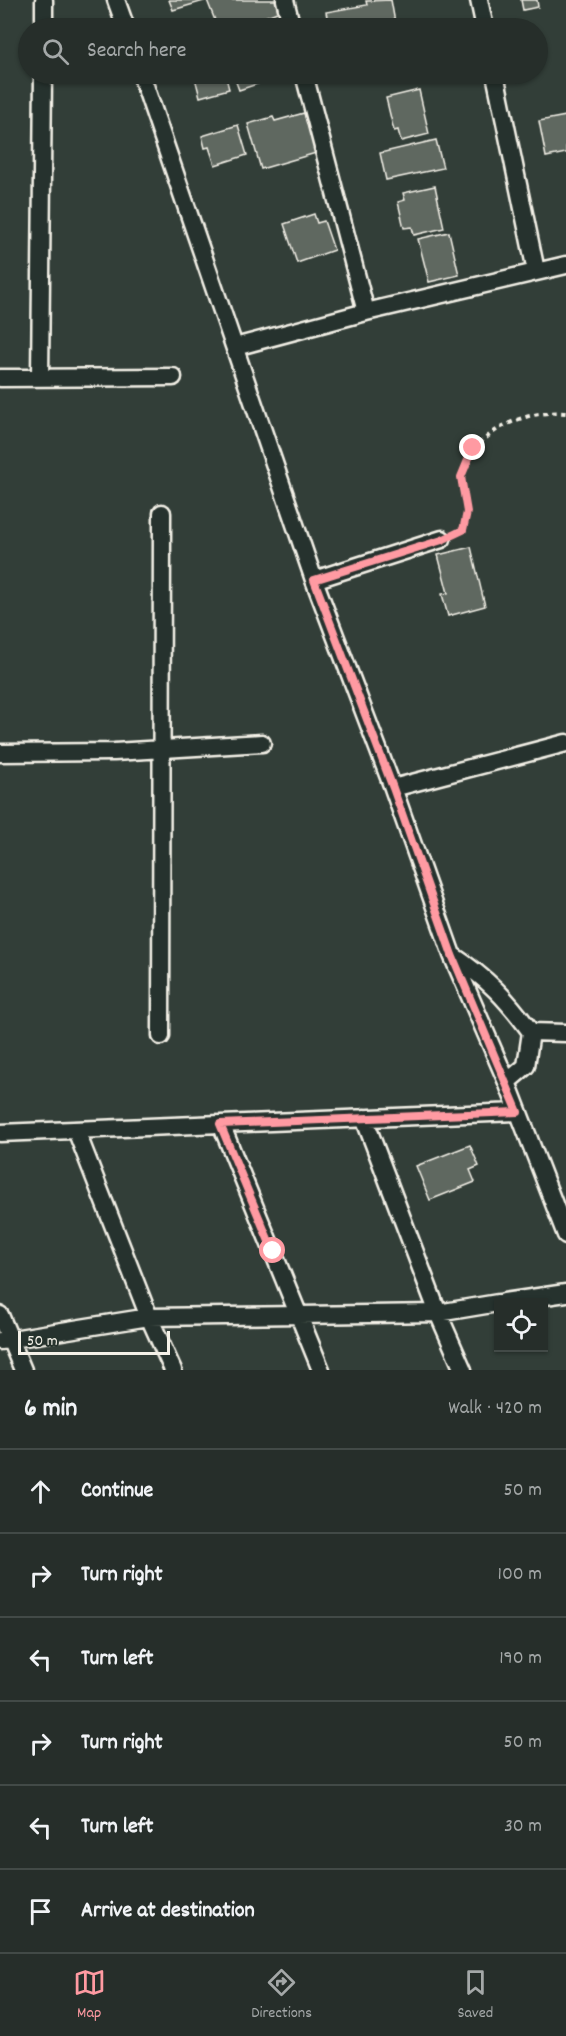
<!DOCTYPE html>
<meta charset="utf-8">
<style>
body{margin:0;font-family:Dekko,sans-serif;background:#323a36;color:#f1f3f6}
.controls{position:absolute;right:18px;bottom:18px;display:grid;overflow:hidden;border-radius:0px;box-shadow:0 2px 4px #0004}
.controls button{width:54px;height:54px;display:grid;place-items:center;padding:0;border:0;border-bottom:2px solid #424a47;background:#262e2a;color:#f1f3f6;font:30px sans-serif}
.scale{position:absolute;left:18px;bottom:15px;width:152px;box-sizing:border-box;padding-left:6px;border:3px solid #f4f1e8;border-top:0;font-size:16px;line-height:21px;white-space:nowrap;color:#f4f1e8;-webkit-text-stroke:4px #26332d;paint-order:stroke}
.stop{position:absolute;width:18px;height:18px;margin:-14px;border:4px solid #ff9aa2;border-radius:50%;background:#fff}
.stop.end{background:#ff9aa2;border-color:#fff;box-shadow:0 2px 6px #0008}
.list{margin:0;padding:0;list-style:none}
h2{display:flex;justify-content:space-between;align-items:center;height:78px;margin:0;padding:0 24px;font-size:26px}
h2 small{font-size:20px;font-weight:400;color:#a4a8a8}
.list li{display:grid;grid-template-columns:39px 1fr auto;gap:18px;align-items:center;box-sizing:border-box;height:84px;padding:0 24px;border-top:2px solid #424a47}
.list b{display:block;font-size:22px;white-space:nowrap}
.list em{font-size:20px;font-style:normal;color:#a4a8a8}
.icon{flex:none;width:33px;height:33px;fill:none;stroke:currentColor;stroke-width:2;stroke-linecap:round;stroke-linejoin:round}
.map{position:relative;flex:none;width:566px;height:1370px;overflow:hidden}
.search{position:absolute;background:#262e2a;box-shadow:0 2px 4px #0004;left:18px;right:18px;top:18px;height:66px;display:flex;align-items:center;gap:15px;box-sizing:border-box;padding:0 21px;border-radius:33px;color:#a4a8a8;font-size:22px}
.sheet{height:582px;background:#262e2a}
nav{display:flex;justify-content:space-around;align-items:center;box-sizing:border-box;height:84px;border-top:2px solid #424a47;background:#262e2a;font-size:16px;color:#a4a8a8}
nav a{display:grid;justify-items:center;gap:3px}
nav .on{color:#ff9aa2}
.map>svg:first-child{display:block}
</style>
<div class="map">
<svg width="566" height="1370" viewBox="0 0 566 1370">
<rect width="100%" height="100%" fill="#323e38"/>
<filter id="ink" filterUnits="userSpaceOnUse"><feTurbulence type="fractalNoise" baseFrequency=".0167" numOctaves="2"/><feDisplacementMap in="SourceGraphic" scale="12" xChannelSelector="R" yChannelSelector="G"/><feConvolveMatrix kernelMatrix="1 2 1 2 8 2 1 2 1" color-interpolation-filters="sRGB"/></filter>
<g filter="url(#ink)">
<path fill="#5f6861" stroke="#f4f1e8" stroke-width="1.5" d="M 169,0 L 204,0 L 204,1 L 173,10 Z
M 207,0 L 278,0 L 282,10 L 237,28 L 218,28 Z
M 391,0 L 396,28 L 329,28 L 326,12 L 367,5 L 366,1 Z
M 521,0 L 537,0 L 538,7 L 523,10 Z
M 194,74 L 225,74 L 229,89 L 200,97 Z
M 233,74 L 273,74 L 275,78 L 239,90 Z
M 419,90 L 429,134 L 401,141 L 398,130 L 394,131 L 386,98 Z
M 304,113 L 316,153 L 261,169 L 248,124 L 273,117 L 275,121 Z
M 566,116 L 566,153 L 546,157 L 539,121 Z
M 238,125 L 247,155 L 215,165 L 209,147 L 205,148 L 202,136 Z
M 436,140 L 443,168 L 386,180 L 380,153 Z
M 435,186 L 444,228 L 414,235 L 412,227 L 404,228 L 398,202 L 405,200 L 403,193 Z
M 314,214 L 317,223 L 324,221 L 334,250 L 297,263 L 284,224 Z
M 449,232 L 459,275 L 429,282 L 418,239 Z
M 471,547 L 485,606 L 448,616 L 442,594 L 448,593 L 438,555 Z
M 470,1145 L 479,1166 L 470,1170 L 475,1182 L 430,1200 L 416,1166 Z"/>
<g fill="none" stroke-linecap="round" stroke-linejoin="round">
<g stroke="#f4f1e8" stroke-width="21">
<path id="street" d="M 116,0 L 126,28
M 285,0 L 292,28
M 479,0 L 485,28
M 44,28 L 44,0
M 141,74 L 314,580 L 393,788 L 452,955 L 507,1082 L 566,1235
M 304,74 L 366,312
M 495,74 L 536,271
M 235,347 L 366,312 L 566,265
M 0,378 L 173,377
M 40,378 L 43,74
M 314,580 L 442,539
M 0,753 L 114,752 L 262,743
M 393,788 L 566,743
M 452,955 C 488,979 506,998 531,1032
M 161,1036 L 162,513
M 507,1082 L 526,1066 L 531,1032 L 566,1033
M 364,1118 L 438,1313 L 463,1370
M 221,1124 L 321,1370
M 76,1130 L 149,1317 L 173,1370
M 0,1133 L 518,1112
M 504,1302 L 566,1293
M 0,1315 L 23,1370
M 0,1341 L 149,1317 L 438,1313 L 498,1303"/>
</g>
<path stroke="#f4f1e8" stroke-width="4" stroke-dasharray="4.5 4.5" stroke-linecap="butt" d="M 456,533 L 463,529 C 464,524 467,517 467,511 C 467,500 459,486 462,475 C 473,432 525,409 566,413"/>
<use href="#street" stroke="#26332d" stroke-width="16"/>
</g>
</g>
<g fill="none" stroke-linecap="round" stroke-linejoin="round" filter="url(#ink)">
<path stroke="#ff9aa2" stroke-width="8" d="M 273,1251 L 220,1124 L 518,1112 L 452,955 L 393,788 L 314,580 L 442,540 L 463,530 L 467,512 L 461,477 L 473,448"/>
</g>
</svg>
<div class="controls">
<button><svg class="icon" aria-label="locate" viewBox="0 0 24 24"><circle cx="12" cy="12" r="6"/><path d="M12 2v4M12 18v4M2 12h4M18 12h4"/></svg></button>
</div>
<div class="scale">50 m</div>
<div class="stop" style="left:273px;top:1251px"></div>
<div class="stop end" style="left:473px;top:448px"></div>
<div class="search"><svg class="icon" aria-label="search" viewBox="0 0 24 24"><circle cx="10" cy="10" r="6"/><path d="M15 15l6 6"/></svg>Search here</div>
</div>
<section class="sheet">
<h2>6 min<small>Walk · 420 m</small></h2>
<ul class="list">
<li><svg class="icon" aria-label="ahead" viewBox="0 0 24 24"><path d="M12 20V5M6 11l6-6 6 6"/></svg><div><b>Continue</b></div><em>50 m</em></li>
<li><svg class="icon" aria-label="right" viewBox="0 0 24 24"><path d="M7 20v-9h11M14 6l5 5-5 5"/></svg><div><b>Turn right</b></div><em>100 m</em></li>
<li><svg class="icon" aria-label="left" viewBox="0 0 24 24"><path d="M17 20v-9H6M10 6l-5 5 5 5"/></svg><div><b>Turn left</b></div><em>190 m</em></li>
<li><svg class="icon" aria-label="right" viewBox="0 0 24 24"><path d="M7 20v-9h11M14 6l5 5-5 5"/></svg><div><b>Turn right</b></div><em>50 m</em></li>
<li><svg class="icon" aria-label="left" viewBox="0 0 24 24"><path d="M17 20v-9H6M10 6l-5 5 5 5"/></svg><div><b>Turn left</b></div><em>30 m</em></li>
<li><svg class="icon" aria-label="arrive" viewBox="0 0 24 24"><path d="M6 21V4h12l-3 4 3 4H6"/></svg><div><b>Arrive at destination</b></div></li>
</ul>
</section>
<nav>
<a class="on"><svg class="icon" aria-label="map" viewBox="0 0 24 24"><path d="M3 6l6-2 6 2 6-2v14l-6 2-6-2-6 2zM9 4v14M15 6v14"/></svg>Map</a>
<a><svg class="icon" aria-label="directions" viewBox="0 0 24 24"><path d="M12 3l9 9-9 9-9-9zM9 14v-3h6M13 9l2 2-2 2"/></svg>Directions</a>
<a><svg class="icon" aria-label="saved" viewBox="0 0 24 24"><path d="M7 4h10v16l-5-4-5 4z"/></svg>Saved</a>
</nav>
